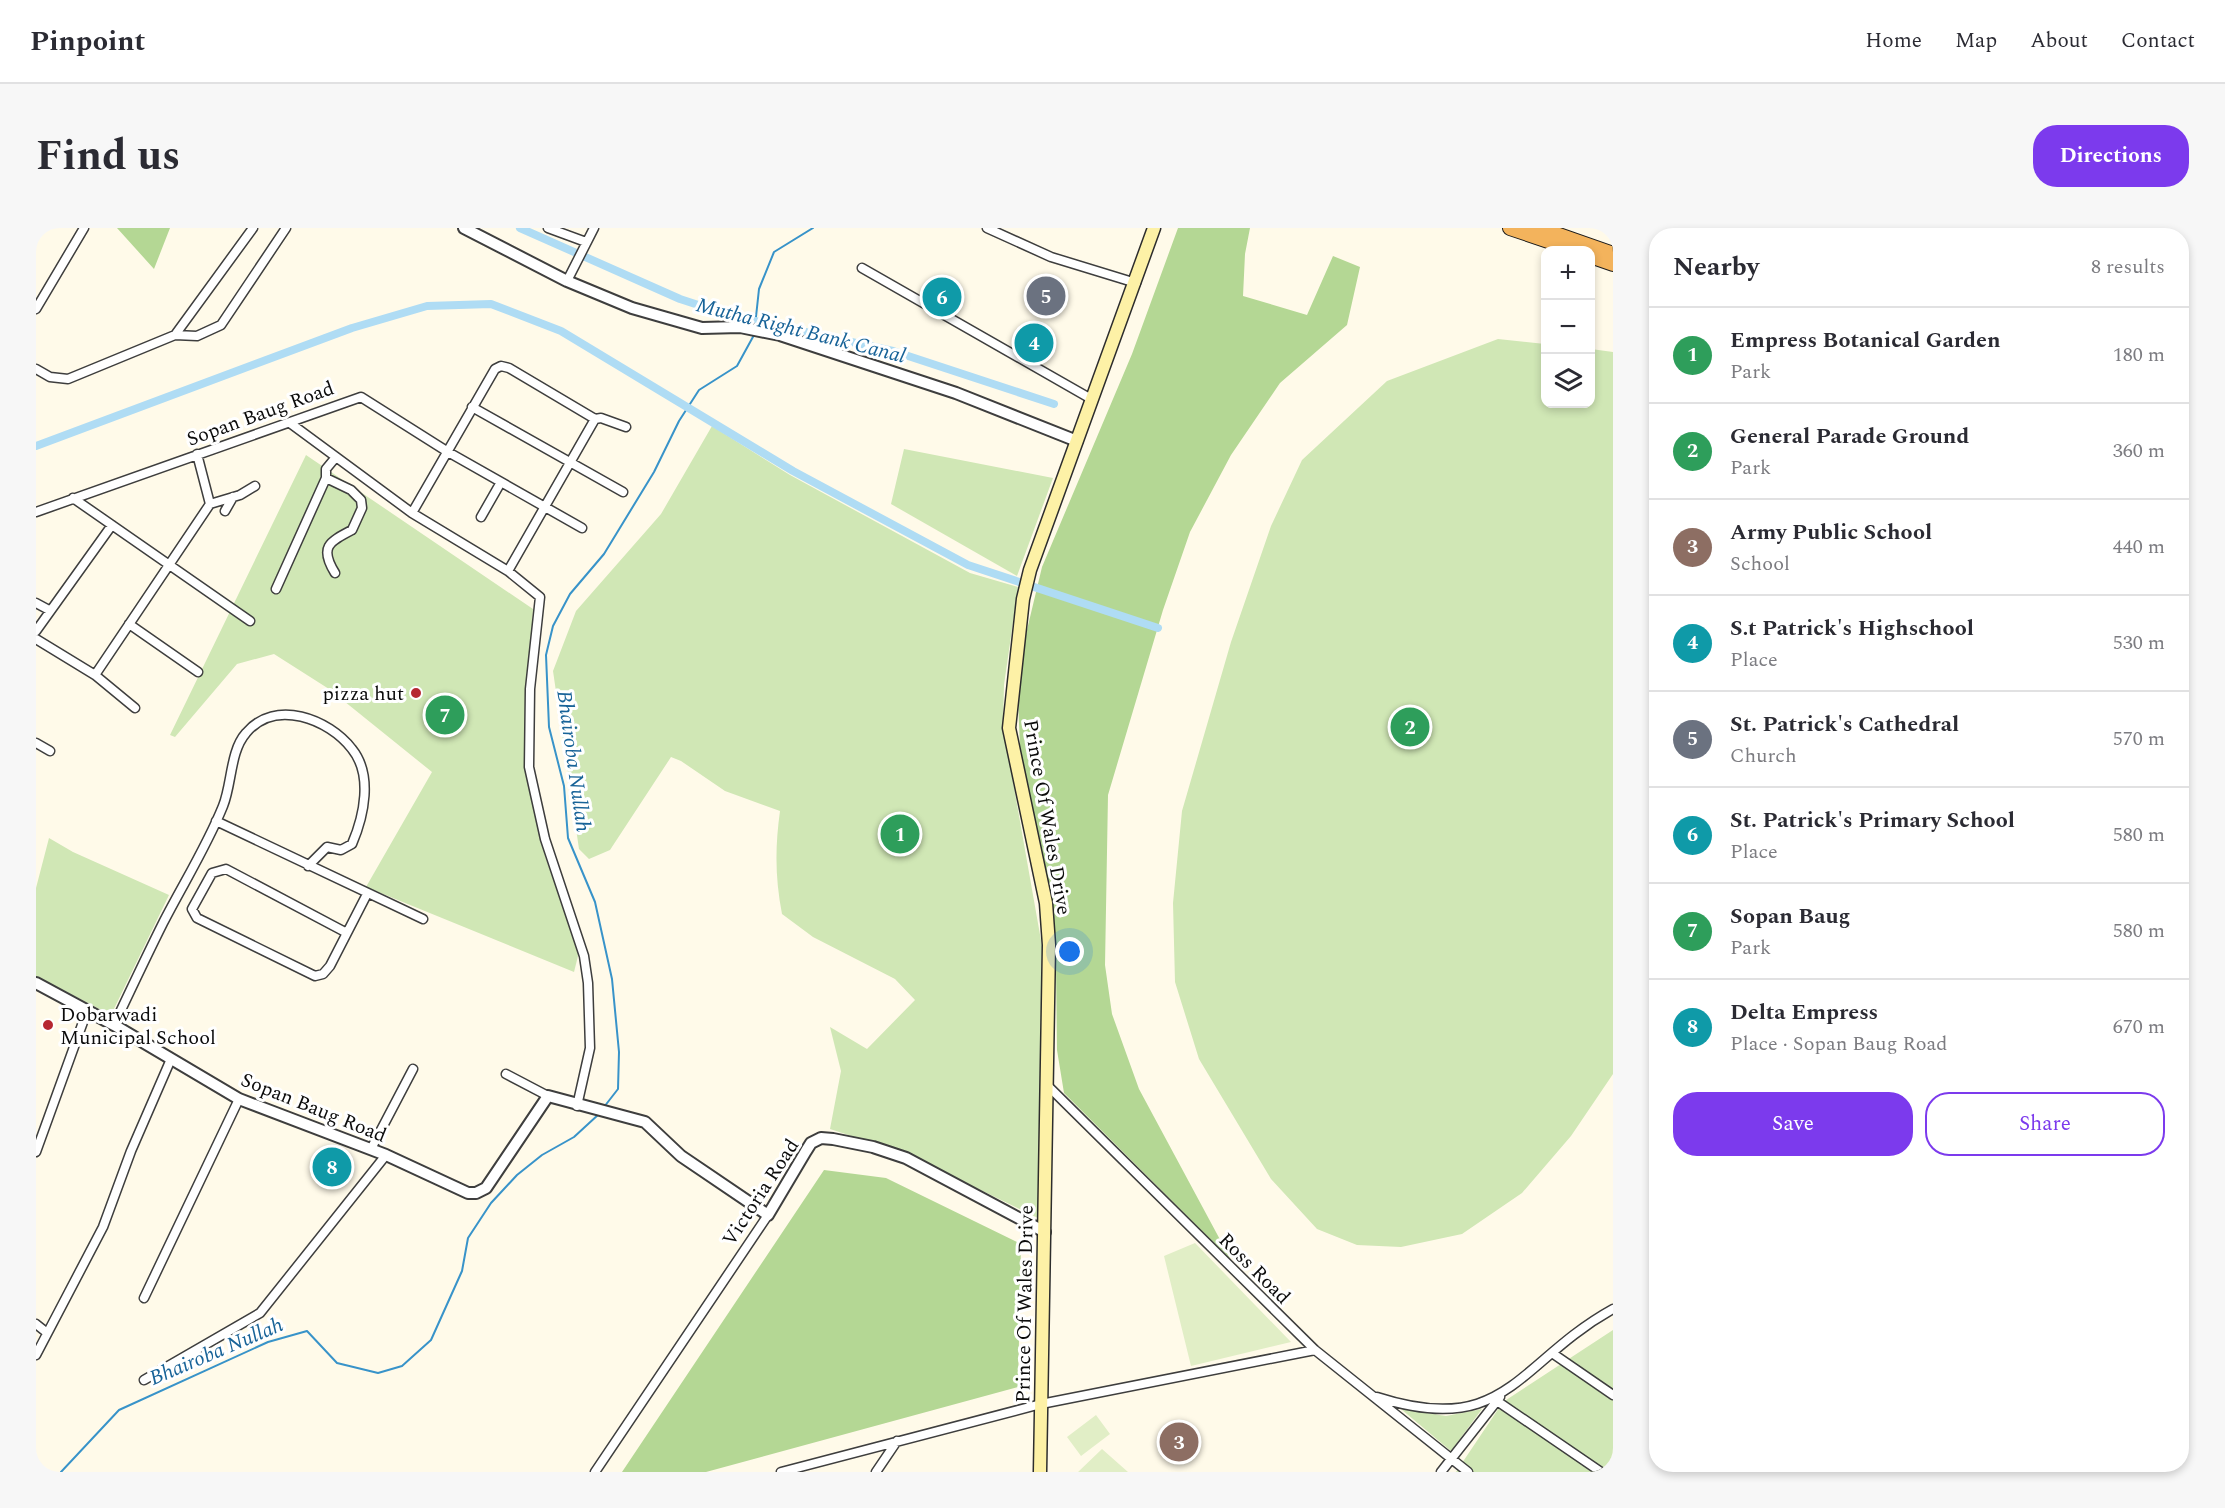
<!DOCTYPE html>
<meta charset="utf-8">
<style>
body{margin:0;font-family:Spectral,serif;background:#f7f7f7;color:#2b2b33}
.controls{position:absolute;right:18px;top:18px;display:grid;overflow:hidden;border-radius:12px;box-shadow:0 3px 9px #0003}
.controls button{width:54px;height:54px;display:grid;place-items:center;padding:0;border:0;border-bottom:2px solid #e1e1e2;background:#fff;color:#2b2b33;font:30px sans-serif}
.you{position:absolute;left:1034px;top:724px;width:21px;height:21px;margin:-15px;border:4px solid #fff;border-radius:50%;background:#1a73e8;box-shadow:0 0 0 9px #1a73e833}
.badge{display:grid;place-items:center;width:39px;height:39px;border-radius:50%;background:#7c3aed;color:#fff;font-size:20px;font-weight:700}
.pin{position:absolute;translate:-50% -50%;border:3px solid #fff;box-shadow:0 2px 6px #0006}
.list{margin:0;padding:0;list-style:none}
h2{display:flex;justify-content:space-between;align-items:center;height:78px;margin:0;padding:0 24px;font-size:26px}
h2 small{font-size:20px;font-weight:400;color:#7c7c81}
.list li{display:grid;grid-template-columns:39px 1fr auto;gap:18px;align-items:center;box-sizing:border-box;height:96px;padding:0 24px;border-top:2px solid #e1e1e2}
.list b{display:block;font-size:22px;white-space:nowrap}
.list p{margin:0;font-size:20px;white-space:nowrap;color:#7c7c81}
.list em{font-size:20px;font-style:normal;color:#7c7c81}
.actions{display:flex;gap:12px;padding:18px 24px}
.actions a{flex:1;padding:14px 0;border:2px solid #7c3aed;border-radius:24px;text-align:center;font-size:21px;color:#7c3aed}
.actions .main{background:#7c3aed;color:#fff}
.icon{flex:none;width:33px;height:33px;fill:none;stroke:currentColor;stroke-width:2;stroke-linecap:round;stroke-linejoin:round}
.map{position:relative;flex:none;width:1577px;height:1244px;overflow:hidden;border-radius:24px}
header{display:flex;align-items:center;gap:36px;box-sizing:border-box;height:84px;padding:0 30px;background:#fff;border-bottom:2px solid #e1e1e2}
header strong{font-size:28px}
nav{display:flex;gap:33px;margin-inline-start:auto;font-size:21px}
.intro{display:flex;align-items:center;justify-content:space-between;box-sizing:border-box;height:144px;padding:0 36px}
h1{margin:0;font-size:42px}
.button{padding:15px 27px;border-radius:24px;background:#7c3aed;color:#fff;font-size:21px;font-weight:700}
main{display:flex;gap:36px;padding:0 36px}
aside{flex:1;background:#fff;border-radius:24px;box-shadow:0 3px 9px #0003}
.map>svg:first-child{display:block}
</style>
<header>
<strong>Pinpoint</strong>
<nav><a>Home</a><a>Map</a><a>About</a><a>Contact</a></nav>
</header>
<div class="intro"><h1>Find us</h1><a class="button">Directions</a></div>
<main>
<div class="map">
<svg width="1577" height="1244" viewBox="0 0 1577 1244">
<rect width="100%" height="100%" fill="#fffae9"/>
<path fill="#d0e7b5" d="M 1462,111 L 1509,116 L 1510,176 L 1554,176 L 1555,121 L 1577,124 L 1577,846 L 1535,908 L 1486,965 L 1426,1006 L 1365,1019 L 1321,1017 L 1281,1001 L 1235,951 L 1163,831 L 1139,754 L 1137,675 L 1146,583 L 1195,414 L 1235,298 L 1266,232 L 1351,153 Z
M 676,198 L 754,247 L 934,345 L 982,359 L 968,457 L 967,497 L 1006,718 L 1002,990 L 871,926 L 794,901 L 805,843 L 794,799 L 831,821 L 879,772 L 859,751 L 777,709 L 746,686 C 739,650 739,619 744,583 L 689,563 L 645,533 L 635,529 L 574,622 L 553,631 L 543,621 L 517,443 L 540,383 L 625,286 Z
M 868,221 L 1017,250 L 981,348 L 855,276 Z
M 270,227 L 497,381 L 492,468 L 493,543 L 509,628 L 543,724 L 538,744 L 330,659 L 396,544 L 293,461 L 238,426 L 201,436 L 139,509 L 134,507 Z
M 13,610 L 37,624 L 133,667 L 75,787 L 0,748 L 0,660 Z
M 1577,1102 L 1577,1244 L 1420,1244 L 1467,1174 Z
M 1365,1181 L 1410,1188 L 1446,1181 L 1415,1223 Z"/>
<path fill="#b4d794" d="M 81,0 L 134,0 L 118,41 Z
M 1142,0 L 1214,0 L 1209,26 L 1207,68 L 1271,87 L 1297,28 L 1324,39 L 1311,97 L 1244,155 L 1195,227 L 1154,304 L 1127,382 L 1072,567 L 1069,737 L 1076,786 L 1103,861 L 1195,1032 L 1028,865 L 1021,822 L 1020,736 L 1015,683 L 984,519 L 982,472 L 990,406 L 1006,339 L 1096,126 Z
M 788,942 L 850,950 L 985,1016 L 982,1159 L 670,1244 L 586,1244 Z"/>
<path fill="#e1eec6" d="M 1159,1015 L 1255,1114 L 1155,1138 L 1128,1028 Z
M 1060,1187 L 1074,1206 L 1045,1228 L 1031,1209 Z
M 1066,1221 L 1092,1244 L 1042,1244 Z"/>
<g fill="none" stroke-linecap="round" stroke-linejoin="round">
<path stroke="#3893c9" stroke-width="2" d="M 719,98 L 723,61 L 738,24 L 777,0
M 568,879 L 582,861 L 583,824 L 576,751 L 559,674 L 532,610 L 528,558 L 513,499 L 510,427 L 517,398 L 534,366 L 568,326 L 618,244 L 643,193 L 663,162 L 701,138 L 718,107
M 25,1244 L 83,1182 L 232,1114 L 271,1103 L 301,1135 L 342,1145 L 366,1138 L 395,1112 L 426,1043 L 432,1010 L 455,975 L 481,947 L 506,927 L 538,909 L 563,886"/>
<path stroke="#afdcf4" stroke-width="8" d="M 484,0 L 644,71 L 696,88 L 857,123 L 1018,176
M 0,218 L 316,100 L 391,78 L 455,76 L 525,103 L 757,243 L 932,337 L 1122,400"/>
<g stroke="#3e3e3e" stroke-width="11">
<path id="minor" d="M 512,0 L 550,14
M 951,0 L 1015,29 L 1100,55
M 826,40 L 1057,172
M 531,53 L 558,0
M 0,81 L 48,0
M 139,107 L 161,108 L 185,97 L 250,0
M 0,141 L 14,149 L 32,151 L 139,107 L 217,0
M 436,179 L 587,264
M 254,195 L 376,285 L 472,343 L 504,369 L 494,461 L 493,539 L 509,611 L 548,728 L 552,755 L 554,820 L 541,878
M 290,250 L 315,262 L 325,272 L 326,280 L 316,302 C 293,314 283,319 299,345
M 37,270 L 214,393
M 174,276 L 204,267 L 219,258
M 189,283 L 197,269
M 0,284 L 325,169 L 412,224 L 546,300
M 376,285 L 459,141 L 465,138 L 473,140 L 559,191
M 445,289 L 465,254
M 472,343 L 559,191 L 565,190 L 590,199
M 240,361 L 290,250 L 290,241 L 300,229
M 0,375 L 13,382
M 93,396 L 162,444
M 0,403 L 76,297
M 0,411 L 59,447 L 99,480
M 59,447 L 174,276 L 161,226
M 0,515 L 14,523
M 180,593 L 387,691
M 311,705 L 190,641 L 176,645 L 156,681 L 161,690 L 279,748 L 287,746 L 294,738 L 331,666
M 78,797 C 94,763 110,729 127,695 C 147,656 171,618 187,578 C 196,556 194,523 210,505 C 239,470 293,491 316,521 C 337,547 328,588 316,616 L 305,622 L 291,619 L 272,638
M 470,846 L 512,868
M 1013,859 L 1279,1122 L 1432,1244
M 335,921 L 377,841
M 0,924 L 51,783
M 108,1070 L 203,871
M 0,1096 L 10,1104
M 1516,1125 L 1577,1167
M 0,1127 L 67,999 L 95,923 L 135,831
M 108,1152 L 224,1085 L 350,927
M 1341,1169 C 1471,1211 1481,1134 1577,1081
M 1461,1173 L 1565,1244
M 559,1244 L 732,987
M 745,1244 L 1005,1176 L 1279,1122
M 840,1244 L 861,1213
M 1405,1244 L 1464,1169"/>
</g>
<g stroke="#3e3e3e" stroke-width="14">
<path id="tertiary" d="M 428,0 L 531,53 L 596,80 L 666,100 L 704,99 L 744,107 L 920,165 L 1041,213
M 0,755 L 78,797 L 203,871 L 350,927 L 432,965 L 440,965 L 450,960 L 512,868 L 609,894 L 645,928 L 732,987 L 770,923 L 775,915 L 785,910 L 797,911 L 837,919 L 870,930 L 1009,1004"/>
</g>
<g stroke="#2d2d2d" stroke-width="15">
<path id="secondary" d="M 1004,1244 L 1013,717 L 1010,675 L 973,500 L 987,371 L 994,342 L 1118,0"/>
</g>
<g stroke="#1c1c1c" stroke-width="16">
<path id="trunk" d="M 1474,0 L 1539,22
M 1503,0 L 1577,26
M 1554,28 L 1577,36"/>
</g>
<use href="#minor" stroke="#fff" stroke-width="8"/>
<use href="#tertiary" stroke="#fff" stroke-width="10"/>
<use href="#secondary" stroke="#fdf1a6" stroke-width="12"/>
<use href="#trunk" stroke="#f3b35c" stroke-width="14"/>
</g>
<g fill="#b62731" stroke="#fff" stroke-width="2">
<circle cx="380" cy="465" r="6"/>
<circle cx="12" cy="797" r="6"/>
</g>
<g text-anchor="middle" stroke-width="6" stroke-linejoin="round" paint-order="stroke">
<g font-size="20" fill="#0b0b0b" stroke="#fff">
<text transform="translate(224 185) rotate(-20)" y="7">Sopan Baug Road</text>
<text transform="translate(1012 589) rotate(80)" y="7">Prince Of Wales Drive</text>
<text transform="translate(278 879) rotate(22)" y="7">Sopan Baug Road</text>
<text transform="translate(724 964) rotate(-57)" y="7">Victoria Road</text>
<text transform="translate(1219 1040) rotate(45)" y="7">Ross Road</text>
<text transform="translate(988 1076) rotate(-89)" y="7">Prince Of Wales Drive</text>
</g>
<g font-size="20" fill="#0b0b0b" stroke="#fff" text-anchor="end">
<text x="368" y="472">pizza hut</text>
<text x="24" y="793" text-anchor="start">Dobarwadi<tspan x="24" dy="23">Municipal School</tspan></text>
</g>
<g font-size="21" font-style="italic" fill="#186398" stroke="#fff">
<text transform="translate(765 102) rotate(14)" y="7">Mutha Right Bank Canal</text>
<text transform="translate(538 533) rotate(82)" y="7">Bhairoba Nullah</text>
<text transform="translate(180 1123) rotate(-23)" y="7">Bhairoba Nullah</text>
</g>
</g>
</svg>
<div class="controls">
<button>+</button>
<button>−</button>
<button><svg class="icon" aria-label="layers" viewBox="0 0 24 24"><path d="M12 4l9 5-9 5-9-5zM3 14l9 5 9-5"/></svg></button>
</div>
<div class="you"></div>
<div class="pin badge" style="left:864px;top:606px;background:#2e9e5b">1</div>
<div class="pin badge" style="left:1374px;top:499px;background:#2e9e5b">2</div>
<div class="pin badge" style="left:1143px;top:1214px;background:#8d6e63">3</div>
<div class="pin badge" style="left:998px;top:115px;background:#0f9aa8">4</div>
<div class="pin badge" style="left:1010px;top:68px;background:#6b7280">5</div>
<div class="pin badge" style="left:906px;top:69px;background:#0f9aa8">6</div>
<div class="pin badge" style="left:409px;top:487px;background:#2e9e5b">7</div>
<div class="pin badge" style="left:296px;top:939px;background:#0f9aa8">8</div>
</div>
<aside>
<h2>Nearby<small>8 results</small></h2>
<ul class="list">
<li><span class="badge" style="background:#2e9e5b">1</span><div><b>Empress Botanical Garden</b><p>Park</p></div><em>180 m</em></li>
<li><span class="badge" style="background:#2e9e5b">2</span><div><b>General Parade Ground</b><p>Park</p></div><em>360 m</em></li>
<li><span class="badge" style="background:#8d6e63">3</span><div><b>Army Public School</b><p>School</p></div><em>440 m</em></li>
<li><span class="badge" style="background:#0f9aa8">4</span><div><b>S.t Patrick's Highschool</b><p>Place</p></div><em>530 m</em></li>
<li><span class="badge" style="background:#6b7280">5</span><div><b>St. Patrick's Cathedral</b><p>Church</p></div><em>570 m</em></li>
<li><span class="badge" style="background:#0f9aa8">6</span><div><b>St. Patrick's Primary School</b><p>Place</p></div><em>580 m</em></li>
<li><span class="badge" style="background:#2e9e5b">7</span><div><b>Sopan Baug</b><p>Park</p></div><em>580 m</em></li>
<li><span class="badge" style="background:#0f9aa8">8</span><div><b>Delta Empress</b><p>Place · Sopan Baug Road</p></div><em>670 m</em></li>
</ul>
<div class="actions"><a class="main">Save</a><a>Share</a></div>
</aside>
</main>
